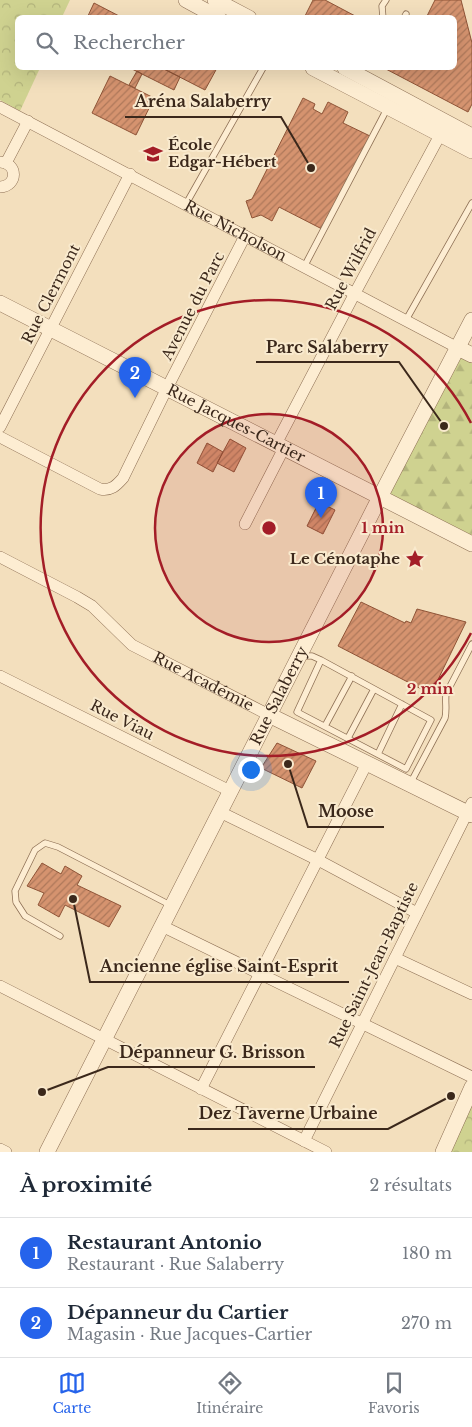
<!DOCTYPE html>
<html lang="fr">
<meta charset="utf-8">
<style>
body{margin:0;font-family:"Libre Baskerville",serif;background:#f6f6f7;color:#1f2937}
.you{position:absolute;left:250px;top:769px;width:18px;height:18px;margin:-12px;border:4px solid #fff;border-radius:50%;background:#1a73e8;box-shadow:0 0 0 8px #1a73e833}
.badge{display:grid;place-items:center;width:32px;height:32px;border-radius:50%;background:#2563eb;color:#fff;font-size:16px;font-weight:700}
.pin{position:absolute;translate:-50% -41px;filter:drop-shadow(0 1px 2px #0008)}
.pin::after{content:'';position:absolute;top:26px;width:18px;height:15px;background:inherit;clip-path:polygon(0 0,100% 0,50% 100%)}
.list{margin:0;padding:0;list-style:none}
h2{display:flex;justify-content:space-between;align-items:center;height:65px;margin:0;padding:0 20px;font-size:21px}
h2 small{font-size:16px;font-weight:400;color:#747a83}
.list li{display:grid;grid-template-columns:32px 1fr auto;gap:15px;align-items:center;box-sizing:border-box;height:70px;padding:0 20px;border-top:1px solid #e0e1e3}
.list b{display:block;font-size:19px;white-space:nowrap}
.list p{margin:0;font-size:16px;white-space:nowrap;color:#747a83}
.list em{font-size:16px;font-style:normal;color:#747a83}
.icon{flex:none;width:28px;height:28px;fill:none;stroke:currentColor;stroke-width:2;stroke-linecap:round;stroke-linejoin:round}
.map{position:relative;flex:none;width:472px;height:1152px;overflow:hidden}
.search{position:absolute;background:#fff;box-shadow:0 5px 20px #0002;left:15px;right:15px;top:15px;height:55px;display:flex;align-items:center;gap:12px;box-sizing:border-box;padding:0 18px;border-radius:8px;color:#747a83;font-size:19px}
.sheet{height:205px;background:#fff}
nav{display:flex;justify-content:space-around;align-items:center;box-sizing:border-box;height:70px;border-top:1px solid #e0e1e3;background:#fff;font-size:14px;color:#747a83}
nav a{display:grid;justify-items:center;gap:2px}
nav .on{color:#2563eb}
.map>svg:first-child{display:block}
</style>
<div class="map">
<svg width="472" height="1152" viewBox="0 0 472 1152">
<defs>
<pattern id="forest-firs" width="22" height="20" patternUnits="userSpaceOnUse" patternTransform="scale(1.25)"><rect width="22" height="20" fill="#cfd290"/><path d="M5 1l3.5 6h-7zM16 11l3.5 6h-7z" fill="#b3b47c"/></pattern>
<pattern id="park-crowns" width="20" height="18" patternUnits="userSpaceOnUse" patternTransform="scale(1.25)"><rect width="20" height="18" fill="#cfd290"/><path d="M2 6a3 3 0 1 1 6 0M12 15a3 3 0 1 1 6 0" fill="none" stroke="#b3b47c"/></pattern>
<pattern id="building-hatch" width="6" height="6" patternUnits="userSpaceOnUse" patternTransform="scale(1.25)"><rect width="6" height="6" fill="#d5936f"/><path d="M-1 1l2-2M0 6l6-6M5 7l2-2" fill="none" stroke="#ae785a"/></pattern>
</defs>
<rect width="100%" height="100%" fill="#f3dfbd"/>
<path fill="url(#forest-firs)" d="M 458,348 L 472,355 L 472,544 L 380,497 Z"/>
<path fill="url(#park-crowns)" d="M 0,0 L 70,0 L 62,17 L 18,18 L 18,68 L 40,68 L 20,111 L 0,100 Z
M 472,1087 L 472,1152 L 443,1152 Z"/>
<path fill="#cfd290" d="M 4,57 L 17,65 L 18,68 L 19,68 L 16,74 L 0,66 Z"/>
<path fill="url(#building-hatch)" stroke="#8f5437" d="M 313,0 L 325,0 L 359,18 L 304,18 Z
M 435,0 L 461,0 L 472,43 L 472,104 L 468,112 L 384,68 L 454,68 L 454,18 L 426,18 Z
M 94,3 L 123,18 L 87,18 Z
M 130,68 L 162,68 L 180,77 L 174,90 Z
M 162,68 L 217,68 L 205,90 Z
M 137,71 L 142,74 L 135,88 L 129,85 Z
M 110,76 L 154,98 L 136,135 L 92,113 Z
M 303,98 L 315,104 L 313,109 L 322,114 L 328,102 L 348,112 L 343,123 L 370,136 L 322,229 L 279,207 L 272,221 L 261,215 L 252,218 L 246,201 L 252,199 Z
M 230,439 L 246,448 L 234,472 L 217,463 Z
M 207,443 L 223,452 L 213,472 L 197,463 Z
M 319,502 L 335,510 L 323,534 L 307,526 Z
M 361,602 L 405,623 L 406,621 L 411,623 L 417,609 L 466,622 L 431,694 L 338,646 Z
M 277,743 L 316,761 L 302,788 L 261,768 Z
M 42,863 L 61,874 L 65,866 L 82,876 L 77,885 L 121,906 L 109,927 L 65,905 L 59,917 L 38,905 L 44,893 L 27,886 Z"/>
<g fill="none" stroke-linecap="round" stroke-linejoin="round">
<g stroke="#8d6f54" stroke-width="7">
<path id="service" d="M 383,18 L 382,6 L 386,0
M 404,18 L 406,14
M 186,204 L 263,68
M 304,267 L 388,107
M 406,320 L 472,203
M 302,656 L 312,656 L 321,660 L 431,720 L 406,769 L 297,712 L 321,660
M 325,726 L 352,676
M 348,738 L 374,689
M 378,754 L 402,704
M 410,784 L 445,718 C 447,710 445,702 446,694 L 472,644
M 60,936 L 25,916 L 16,902 L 15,891 L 35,850 L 45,843 L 58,847 L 172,906"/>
</g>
<g stroke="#8d6f54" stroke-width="12">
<g id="minor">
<path id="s1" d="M 0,107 L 458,348"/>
<path d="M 0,162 C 18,163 18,186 0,187"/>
<path d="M 6,163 L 28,121"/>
<path d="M 0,427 L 130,174"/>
<path d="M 0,437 L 100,489 C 111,491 116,486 123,478 L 167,388 L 245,236"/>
<path d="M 276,444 L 355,293 L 440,135"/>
<path d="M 245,524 L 284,448"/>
<path id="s2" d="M 0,557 L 77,597 L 92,606 L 132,645 L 269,715"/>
<path d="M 0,676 L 230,791"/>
<path d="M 220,812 L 318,860 L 417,913"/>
<path d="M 162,926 L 472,1077"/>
<path d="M 395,958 L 472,994"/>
<path d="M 0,986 L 326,1152"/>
<path d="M 201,1089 L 367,763"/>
<path d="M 304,1141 L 472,803"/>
<path d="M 0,1149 L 6,1152"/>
</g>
</g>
<g stroke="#8d6f54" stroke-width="16">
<g id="tertiary">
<path d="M 186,0 L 219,18"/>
<path d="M 215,0 L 249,18"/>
<path d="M 313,68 L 472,151"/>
<path d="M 345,68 L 472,136"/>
<path id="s3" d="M 0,303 L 472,544"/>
<path d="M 458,348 L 472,355"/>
<path d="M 269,715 L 472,815"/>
<path id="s4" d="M 47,1152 L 380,497 L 472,320"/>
<path d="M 443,1152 L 472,1087"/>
</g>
</g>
<use href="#service" stroke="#fdedd2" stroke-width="5.5"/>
<use href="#minor" stroke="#fdedd2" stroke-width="11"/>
<use href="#tertiary" stroke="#fdedd2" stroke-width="15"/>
</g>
<circle cx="269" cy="528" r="114" fill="#a31d27" fill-opacity=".12"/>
<g fill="none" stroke="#a31d27" stroke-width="2.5">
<circle cx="269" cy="528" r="114"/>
<path d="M471 633A228 228 0 1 1 471 423"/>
</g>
<defs>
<g id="school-bare" transform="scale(1.5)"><path d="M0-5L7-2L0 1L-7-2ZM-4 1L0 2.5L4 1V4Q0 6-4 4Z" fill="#a31d27" stroke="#f9eace" stroke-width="2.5" paint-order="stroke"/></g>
<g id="sight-bare" transform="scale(1.5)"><path d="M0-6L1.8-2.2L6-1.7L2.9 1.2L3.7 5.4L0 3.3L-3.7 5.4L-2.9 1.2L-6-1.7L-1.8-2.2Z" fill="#a31d27" stroke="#f9eace" stroke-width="2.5" paint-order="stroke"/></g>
</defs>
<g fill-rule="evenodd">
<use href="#school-bare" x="153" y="154"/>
<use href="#sight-bare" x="415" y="559"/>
</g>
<g text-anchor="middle" stroke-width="4" stroke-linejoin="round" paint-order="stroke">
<g font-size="15" font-weight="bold" fill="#3b281b" stroke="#f9eace" text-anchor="start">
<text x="168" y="150">École<tspan x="168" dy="17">Edgar-Hébert</tspan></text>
<text x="400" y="564" text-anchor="end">Le Cénotaphe</text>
</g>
<g font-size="15" fill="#3b281b" stroke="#f9eace">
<text dy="5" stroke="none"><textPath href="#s1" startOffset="266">Rue Nicholson</textPath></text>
<text transform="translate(351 269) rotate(-62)" y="5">Rue Wilfrid</text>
<text transform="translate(51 294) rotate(-63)" y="5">Rue Clermont</text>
<text transform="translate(193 306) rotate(-63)" y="5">Avenue du Parc</text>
<text dy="5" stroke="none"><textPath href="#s3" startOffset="265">Rue Jacques-Cartier</textPath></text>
<text dy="5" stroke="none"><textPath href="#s2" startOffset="240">Rue Académie</textPath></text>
<text dy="5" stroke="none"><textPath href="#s4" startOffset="512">Rue Salaberry</textPath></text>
<text transform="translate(122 720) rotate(27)" y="5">Rue Viau</text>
<text transform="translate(374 965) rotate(-64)" y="5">Rue Saint-Jean-Baptiste</text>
</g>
</g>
<circle cx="269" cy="528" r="8" fill="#a31d27" stroke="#f9eace" stroke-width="2.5"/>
<g font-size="15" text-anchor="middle" font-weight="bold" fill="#a31d27" stroke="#f9eace" stroke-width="4" stroke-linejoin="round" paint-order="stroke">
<text x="383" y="533">1 min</text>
<text x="430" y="694">2 min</text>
</g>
<path fill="none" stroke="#3b281b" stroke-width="2" d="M311 168L281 117H125M444 426L399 362H256M288 764L308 827H384M73 899L90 982H349M42 1092L108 1067H315M451 1096L388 1129H188"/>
<g fill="#3b281b" stroke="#f9eace" stroke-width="2">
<circle cx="311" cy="168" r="5"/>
<circle cx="444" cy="426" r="5"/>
<circle cx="288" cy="764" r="5"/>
<circle cx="73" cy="899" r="5"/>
<circle cx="42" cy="1092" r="5"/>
<circle cx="451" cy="1096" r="5"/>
</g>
<g font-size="16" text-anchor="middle" font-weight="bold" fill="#3b281b" stroke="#f9eace" stroke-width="4" stroke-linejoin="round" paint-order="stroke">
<text x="203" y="107">Aréna Salaberry</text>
<text x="327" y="353">Parc Salaberry</text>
<text x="346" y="817">Moose</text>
<text x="219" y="972">Ancienne église Saint-Esprit</text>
<text x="212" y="1058">Dépanneur G. Brisson</text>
<text x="288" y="1119">Dez Taverne Urbaine</text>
</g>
</svg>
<div class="you"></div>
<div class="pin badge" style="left:321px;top:518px">1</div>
<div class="pin badge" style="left:135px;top:398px">2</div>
<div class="search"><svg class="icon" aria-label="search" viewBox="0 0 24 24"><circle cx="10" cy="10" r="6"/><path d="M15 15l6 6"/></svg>Rechercher</div>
</div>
<section class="sheet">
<h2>À proximité<small>2 résultats</small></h2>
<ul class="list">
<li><span class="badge">1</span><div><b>Restaurant Antonio</b><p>Restaurant · Rue Salaberry</p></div><em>180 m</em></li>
<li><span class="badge">2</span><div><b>Dépanneur du Cartier</b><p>Magasin · Rue Jacques-Cartier</p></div><em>270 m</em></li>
</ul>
</section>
<nav>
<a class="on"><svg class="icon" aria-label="map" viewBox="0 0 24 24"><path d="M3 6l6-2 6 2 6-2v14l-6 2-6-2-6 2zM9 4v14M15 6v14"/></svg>Carte</a>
<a><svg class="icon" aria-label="directions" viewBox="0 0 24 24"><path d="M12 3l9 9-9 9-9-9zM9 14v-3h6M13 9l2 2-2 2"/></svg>Itinéraire</a>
<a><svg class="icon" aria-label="saved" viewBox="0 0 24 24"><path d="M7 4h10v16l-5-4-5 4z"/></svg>Favoris</a>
</nav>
